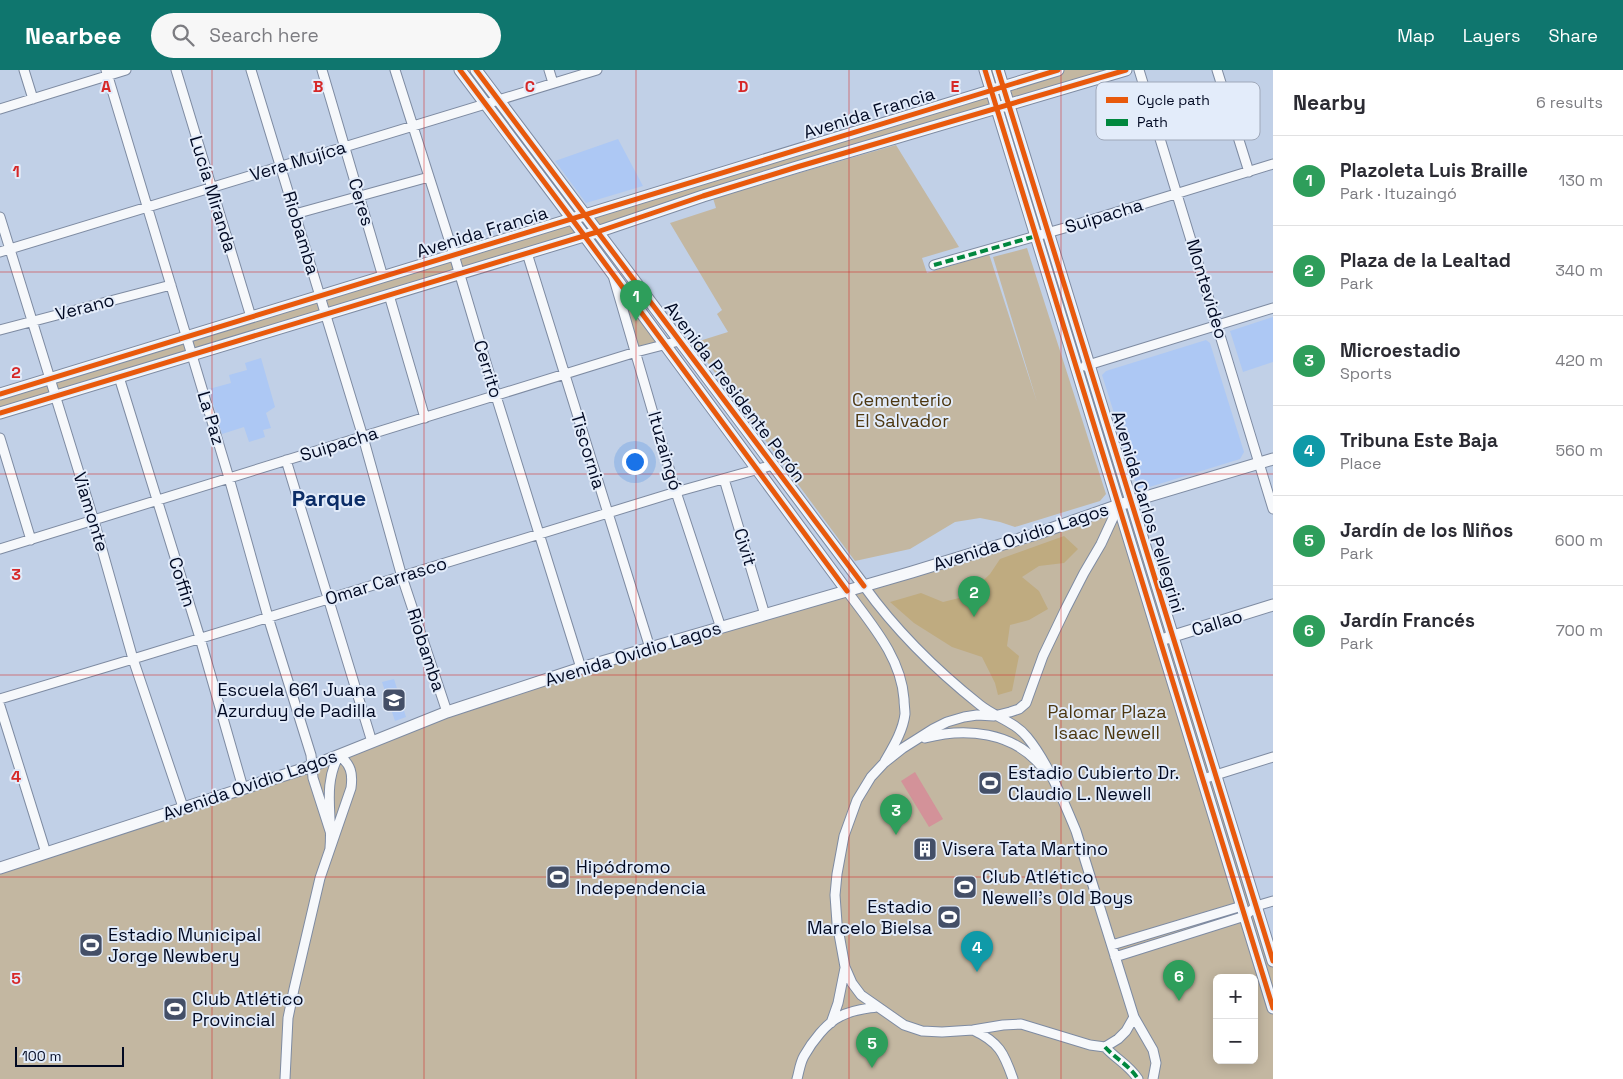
<!DOCTYPE html>
<meta charset="utf-8">
<style>
body{margin:0;font-family:"Space Grotesk",sans-serif;background:#f7f7f7;color:#2b2b33}
.controls{position:absolute;right:15px;bottom:15px;display:grid;overflow:hidden;border-radius:8px;box-shadow:0 2px 12px #0003}
.controls button{width:45px;height:45px;display:grid;place-items:center;padding:0;border:0;border-bottom:1px solid #e1e1e2;background:#fff;color:#2b2b33;font:25px sans-serif}
.scale{position:absolute;left:15px;bottom:12px;width:109px;box-sizing:border-box;padding-left:5px;border:2px solid #010922;border-top:0;font-size:14px;line-height:18px;white-space:nowrap;color:#010922;-webkit-text-stroke:4px #e3ecfa;paint-order:stroke}
.you{position:absolute;left:634px;top:391px;width:18px;height:18px;margin:-12px;border:4px solid #fff;border-radius:50%;background:#1a73e8;box-shadow:0 0 0 8px #1a73e833}
.badge{display:grid;place-items:center;width:32px;height:32px;border-radius:50%;background:#0f766e;color:#fff;font-size:16px;font-weight:700}
.pin{position:absolute;translate:-50% -41px;filter:drop-shadow(0 1px 2px #0008)}
.pin::after{content:'';position:absolute;top:26px;width:18px;height:15px;background:inherit;clip-path:polygon(0 0,100% 0,50% 100%)}
.list{margin:0;padding:0;list-style:none}
h2{display:flex;justify-content:space-between;align-items:center;height:65px;margin:0;padding:0 20px;font-size:21px}
h2 small{font-size:16px;font-weight:400;color:#7c7c81}
.list li{display:grid;grid-template-columns:32px 1fr auto;gap:15px;align-items:center;box-sizing:border-box;height:90px;padding:0 20px;border-top:1px solid #e1e1e2}
.list b{display:block;font-size:19px;white-space:nowrap}
.list p{margin:0;font-size:16px;white-space:nowrap;color:#7c7c81}
.list em{font-size:16px;font-style:normal;color:#7c7c81}
.icon{flex:none;width:28px;height:28px;fill:none;stroke:currentColor;stroke-width:2;stroke-linecap:round;stroke-linejoin:round}
.map{position:relative;flex:none;width:1273px;height:1009px;overflow:hidden}
header{display:flex;align-items:center;gap:30px;box-sizing:border-box;height:70px;padding:0 25px;background:#0f766e;color:#fff}
header strong{font-size:24px}
nav{display:flex;gap:28px;margin-inline-start:auto;font-size:18px}
.search{width:350px;height:45px;background:#f7f7f7;display:flex;align-items:center;gap:12px;box-sizing:border-box;padding:0 18px;border-radius:28px;color:#7c7c81;font-size:19px}
main{display:flex}
aside{flex:1;background:#fff}
.map>svg:first-child{display:block}
</style>
<header>
<strong>Nearbee</strong>
<div class="search"><svg class="icon" aria-label="search" viewBox="0 0 24 24"><circle cx="10" cy="10" r="6"/><path d="M15 15l6 6"/></svg>Search here</div>
<nav><a>Map</a><a>Layers</a><a>Share</a></nav>
</header>
<main>
<div class="map">
<svg width="1273" height="1009" viewBox="0 0 1273 1009">
<rect width="100%" height="100%" fill="#c1d0e7"/>
<path fill="#adc8f4" d="M 618,69 L 643,116 L 586,133 L 555,91 Z
M 1273,247 L 1273,292 L 1243,302 L 1230,261 Z
M 1206,270 L 1210,273 L 1244,382 L 1240,389 L 1143,419 L 1138,419 L 1102,305 L 1106,301 Z
M 261,288 L 275,337 L 266,343 L 271,358 L 263,360 L 265,367 L 249,372 L 244,357 L 222,364 L 209,319 L 231,313 L 229,305 L 247,300 L 245,293 Z
M 394,609 L 406,647 L 395,651 L 382,612 Z"/>
<path fill="#c3b7a1" fill-rule="evenodd" d="M 985,0 L 998,0 L 1003,16 L 1058,0 L 1126,0 L 1009,34 L 1273,891 L 1273,1009 L 0,1009 L 0,798 L 183,737 L 447,642 L 1119,436 L 997,38 L 0,343 L 0,324 L 991,20 ZM 1217,908 L 1254,908 L 1254,990 L 1217,990 Z
M 896,75 L 959,177 L 922,188 L 927,203 L 989,184 L 1037,332 L 993,187 L 1027,178 L 1106,424 L 1100,431 L 1015,457 L 1000,452 L 980,448 L 955,452 L 910,479 L 855,491 L 693,273 L 728,262 L 717,244 L 722,240 L 670,153 L 716,138 L 713,128 Z
M 626,230 L 658,272 L 638,277 L 637,276 L 624,231 Z"/>
<path fill="#bfab80" d="M 1064,466 L 1078,479 L 1064,493 L 1039,496 L 1022,507 L 1039,521 L 1048,539 L 1029,550 L 1010,555 L 1007,576 L 1019,586 L 1012,621 L 998,625 L 995,613 L 982,587 L 952,577 L 914,553 L 890,532 L 921,523 L 943,532 L 967,526 L 990,504 L 1000,489 Z"/>
<path fill="#d39299" d="M 915,702 L 943,749 L 929,757 L 901,711 Z"/>
<g fill="none" stroke-linecap="round" stroke-linejoin="round">
<g stroke="#7e8ba2" stroke-width="11">
<path id="minor" d="M 24,0 L 33,29
M 106,0 L 229,408 L 268,547 L 311,685 L 313,708 L 331,764
M 176,0 L 251,247
M 251,0 L 363,367 L 402,507 L 447,642
M 322,0 L 383,207
M 395,0 L 454,185 L 496,326 L 581,598
M 549,0 L 553,13
M 1139,0 L 1273,439
M 1217,0 L 1249,102
M 0,39 L 126,0
M 295,144 L 429,107
M 0,147 L 94,451 L 133,589 L 183,737
M 0,182 L 597,0
M 527,183 L 650,578
M 934,195 L 1068,157 L 1273,94
M 614,209 L 676,422 L 721,558
M 389,225 L 425,348
M 0,260 L 171,215
M 1085,296 L 1273,238
M 119,307 L 200,568 L 243,718
M 0,368 L 31,470
M 286,390 L 372,672
M 724,409 L 765,545
M 1119,435 L 1101,474 L 1084,503 L 1065,540 L 1043,586 L 1026,633 L 1019,639 L 1010,642 L 994,646 L 977,645 L 964,647 L 947,652 L 933,659 L 903,678 L 884,693 L 871,707 L 857,730 L 844,766 L 837,804 L 835,825 L 837,853 L 845,897 L 852,913 L 861,925 L 904,955 L 922,961 L 942,962 L 973,960 L 1003,955 L 1021,954 L 1090,975 L 1105,977 L 1118,969 L 1126,961 L 1134,947
M 0,479 L 636,282 L 679,271
M 864,516 C 897,562 936,600 980,635 C 995,647 1015,652 1027,667 C 1047,691 1064,732 1076,761 L 1134,947 L 1153,980 L 1156,993 L 1153,1009
M 847,521 C 871,554 901,587 904,629 C 904,634 905,640 905,644 C 903,661 893,677 885,691
M 0,629 L 133,589 L 676,422 L 773,395
M 0,636 L 46,783
M 925,668 C 966,657 1013,662 1041,696
M 1203,709 L 1273,687
M 1112,875 L 1242,836
M 1115,887 L 1245,846 L 1256,836 L 1273,831
M 831,953 L 838,933 L 845,898
M 973,960 C 999,972 1004,983 1013,1009
M 1105,977 C 1116,989 1129,995 1138,1009
M 285,1009 L 288,948 L 294,919 L 320,808 L 351,718 C 353,703 351,695 339,685 C 322,716 333,745 330,778
M 797,1009 C 799,1002 800,993 804,986 C 812,972 826,953 841,946 C 852,940 864,939 876,937"/>
</g>
<g stroke="#7e8ba2" stroke-width="13">
<path id="major" d="M 460,0 L 578,157 L 847,521
M 476,0 L 864,516
M 985,0 L 1273,938
M 998,0 L 1273,891
M 0,324 L 1058,0
M 0,343 L 597,162 L 703,126 L 797,97 L 1126,0
M 1167,568 L 1273,535
M 0,798 L 312,696 L 447,642 L 581,598 L 912,502 L 1039,463 L 1119,435 L 1273,389"/>
</g>
<use href="#minor" stroke="#f6f8fb" stroke-width="9"/>
<use href="#major" stroke="#f6f8fb" stroke-width="11"/>
<path stroke="#00873e" stroke-width="4" stroke-dasharray="8 4" stroke-linecap="butt" d="M 934,195 L 1036,166
M 1105,977 C 1116,989 1129,995 1138,1009"/>
<g stroke="#e3ecfa" stroke-width="8">
<path id="cycleway" d="M 460,0 L 578,157 L 847,521
M 476,0 L 864,516
M 985,0 L 1273,938
M 998,0 L 1273,891
M 0,324 L 1058,0
M 0,343 L 597,162 L 703,126 L 797,97 L 1126,0"/>
</g>
<use href="#cycleway" stroke="#e8590c" stroke-width="5"/>
</g>
<path fill="none" stroke="#d62828" stroke-width="1" stroke-opacity="0.55" d="M 212,0 L 212,1009M 424,0 L 424,1009M 636,0 L 636,1009M 849,0 L 849,1009M 1061,0 L 1061,1009M 0,202 L 1273,202M 0,404 L 1273,404M 0,605 L 1273,605M 0,807 L 1273,807"/>
<defs>
<g id="school-square" transform="scale(1.25)"><rect x="-9" y="-9" width="18" height="18" rx="4" fill="#444f67" stroke="#e3ecfa"/><path d="M0-5L7-2L0 1L-7-2ZM-4 1L0 2.5L4 1V4Q0 6-4 4Z" fill="#fff"/></g>
<g id="stadium-square" transform="scale(1.25)"><rect x="-9" y="-9" width="18" height="18" rx="4" fill="#444f67" stroke="#e3ecfa"/><path d="M0-5a6.5 5 0 1 0 0 10a6.5 5 0 1 0 0-10ZM-3.5-1.8h7v3.6h-7Z" fill="#fff"/></g>
<g id="building-square" transform="scale(1.25)"><rect x="-9" y="-9" width="18" height="18" rx="4" fill="#444f67" stroke="#e3ecfa"/><path d="M-4-6H4V6H1V3H-1V6H-4ZM-2.5-4.3h1.7v1.8h-1.7ZM.8-4.3h1.7v1.8H.8ZM-2.5-1h1.7V.8h-1.7ZM.8-1h1.7V.8H.8Z" fill="#fff"/></g>
</defs>
<g fill-rule="evenodd">
<use href="#school-square" x="394" y="630"/>
<use href="#stadium-square" x="990" y="713"/>
<use href="#building-square" x="925" y="779"/>
<use href="#stadium-square" x="558" y="807"/>
<use href="#stadium-square" x="965" y="817"/>
<use href="#stadium-square" x="949" y="847"/>
<use href="#stadium-square" x="91" y="875"/>
<use href="#stadium-square" x="175" y="939"/>
</g>
<g text-anchor="middle" stroke-width="4" stroke-linejoin="round" paint-order="stroke">
<g font-size="18" fill="#010922" stroke="#e3ecfa">
<text transform="translate(869 43) rotate(-17)" y="6">Avenida Francia</text>
<text transform="translate(298 91) rotate(-17)" y="6">Vera Mujíca</text>
<text transform="translate(213 124) rotate(73)" y="6">Lucía Miranda</text>
<text transform="translate(361 132) rotate(73)" y="6">Ceres</text>
<text transform="translate(1104 146) rotate(-17)" y="6">Suipacha</text>
<text transform="translate(482 162) rotate(-17)" y="6">Avenida Francia</text>
<text transform="translate(301 163) rotate(73)" y="6">Riobamba</text>
<text transform="translate(1207 219) rotate(73)" y="6">Montevideo</text>
<text transform="translate(85 237) rotate(-15)" y="6">Verano</text>
<text transform="translate(488 299) rotate(73)" y="6">Cerrito</text>
<text transform="translate(735 322) rotate(53)" y="6">Avenida Presidente Perón</text>
<text transform="translate(211 348) rotate(73)" y="6">La Paz</text>
<text transform="translate(339 374) rotate(-17)" y="6">Suipacha</text>
<text transform="translate(588 381) rotate(73)" y="6">Tiscornia</text>
<text transform="translate(665 381) rotate(74)" y="6">Ituzaingó</text>
<text transform="translate(91 442) rotate(73)" y="6">Viamonte</text>
<text transform="translate(1148 442) rotate(73)" y="6">Avenida Carlos Pellegrini</text>
<text transform="translate(1021 467) rotate(-18)" y="6">Avenida Ovidio Lagos</text>
<text transform="translate(745 477) rotate(73)" y="6">Civit</text>
<text transform="translate(386 511) rotate(-17)" y="6">Omar Carrasco</text>
<text transform="translate(182 512) rotate(72)" y="6">Coffin</text>
<text transform="translate(1217 553) rotate(-17)" y="6">Callao</text>
<text transform="translate(426 580) rotate(72)" y="6">Riobamba</text>
<text transform="translate(633 584) rotate(-17)" y="6">Avenida Ovidio Lagos</text>
<text transform="translate(250 715) rotate(-19)" y="6">Avenida Ovidio Lagos</text>
</g>
<g font-size="18" fill="#4c3710" stroke="#e3ecfa">
<text x="902" y="336">Cementerio<tspan x="902" dy="21">El Salvador</tspan></text>
<text x="1107" y="648">Palomar Plaza<tspan x="1107" dy="21">Isaac Newell</tspan></text>
</g>
<g font-size="18" fill="#010922" stroke="#e3ecfa" text-anchor="start">
<text x="376" y="626" text-anchor="end">Escuela 661 Juana<tspan x="376" dy="21">Azurduy de Padilla</tspan></text>
<text x="1008" y="709">Estadio Cubierto Dr.<tspan x="1008" dy="21">Claudio L. Newell</tspan></text>
<text x="942" y="785">Visera Tata Martino</text>
<text x="576" y="803">Hipódromo<tspan x="576" dy="21">Independencia</tspan></text>
<text x="982" y="813">Club Atlético<tspan x="982" dy="21">Newell's Old Boys</tspan></text>
<text x="932" y="843" text-anchor="end">Estadio<tspan x="932" dy="21">Marcelo Bielsa</tspan></text>
<text x="108" y="871">Estadio Municipal<tspan x="108" dy="21">Jorge Newbery</tspan></text>
<text x="192" y="935">Club Atlético<tspan x="192" dy="21">Provincial</tspan></text>
</g>
<g font-size="22" font-weight="bold" fill="#0b2c66" stroke="#e3ecfa">
<text x="329" y="436">Parque</text>
</g>
</g>
<rect x="1096" y="12" width="164" height="58" rx="8" fill="#e3ecfa" stroke="#9fa8b9" stroke-width="1"/>
<rect x="1106" y="27" width="22" height="6" fill="#e8590c"/>
<rect x="1106" y="49" width="22" height="7" fill="#00873e"/>
<g font-size="14" fill="#010922">
<text x="1137" y="35">Cycle path</text>
<text x="1137" y="57">Path</text>
</g>
<g font-size="16" text-anchor="middle" font-weight="bold" fill="#d62828" stroke="#e3ecfa" stroke-width="4" stroke-linejoin="round" paint-order="stroke">
<text x="106" y="22">A</text>
<text x="318" y="22">B</text>
<text x="530" y="22">C</text>
<text x="743" y="22">D</text>
<text x="955" y="22">E</text>
<text x="16" y="107">1</text>
<text x="16" y="308">2</text>
<text x="16" y="510">3</text>
<text x="16" y="712">4</text>
<text x="16" y="914">5</text>
</g>
</svg>
<div class="controls">
<button>+</button>
<button>−</button>
</div>
<div class="scale">100 m</div>
<div class="you"></div>
<div class="pin badge" style="left:636px;top:251px;background:#2e9e5b">1</div>
<div class="pin badge" style="left:974px;top:547px;background:#2e9e5b">2</div>
<div class="pin badge" style="left:896px;top:765px;background:#2e9e5b">3</div>
<div class="pin badge" style="left:977px;top:902px;background:#0f9aa8">4</div>
<div class="pin badge" style="left:872px;top:998px;background:#2e9e5b">5</div>
<div class="pin badge" style="left:1179px;top:931px;background:#2e9e5b">6</div>
</div>
<aside>
<h2>Nearby<small>6 results</small></h2>
<ul class="list">
<li><span class="badge" style="background:#2e9e5b">1</span><div><b>Plazoleta Luis Braille</b><p>Park · Ituzaingó</p></div><em>130 m</em></li>
<li><span class="badge" style="background:#2e9e5b">2</span><div><b>Plaza de la Lealtad</b><p>Park</p></div><em>340 m</em></li>
<li><span class="badge" style="background:#2e9e5b">3</span><div><b>Microestadio</b><p>Sports</p></div><em>420 m</em></li>
<li><span class="badge" style="background:#0f9aa8">4</span><div><b>Tribuna Este Baja</b><p>Place</p></div><em>560 m</em></li>
<li><span class="badge" style="background:#2e9e5b">5</span><div><b>Jardín de los Niños</b><p>Park</p></div><em>600 m</em></li>
<li><span class="badge" style="background:#2e9e5b">6</span><div><b>Jardín Francés</b><p>Park</p></div><em>700 m</em></li>
</ul>
</aside>
</main>
